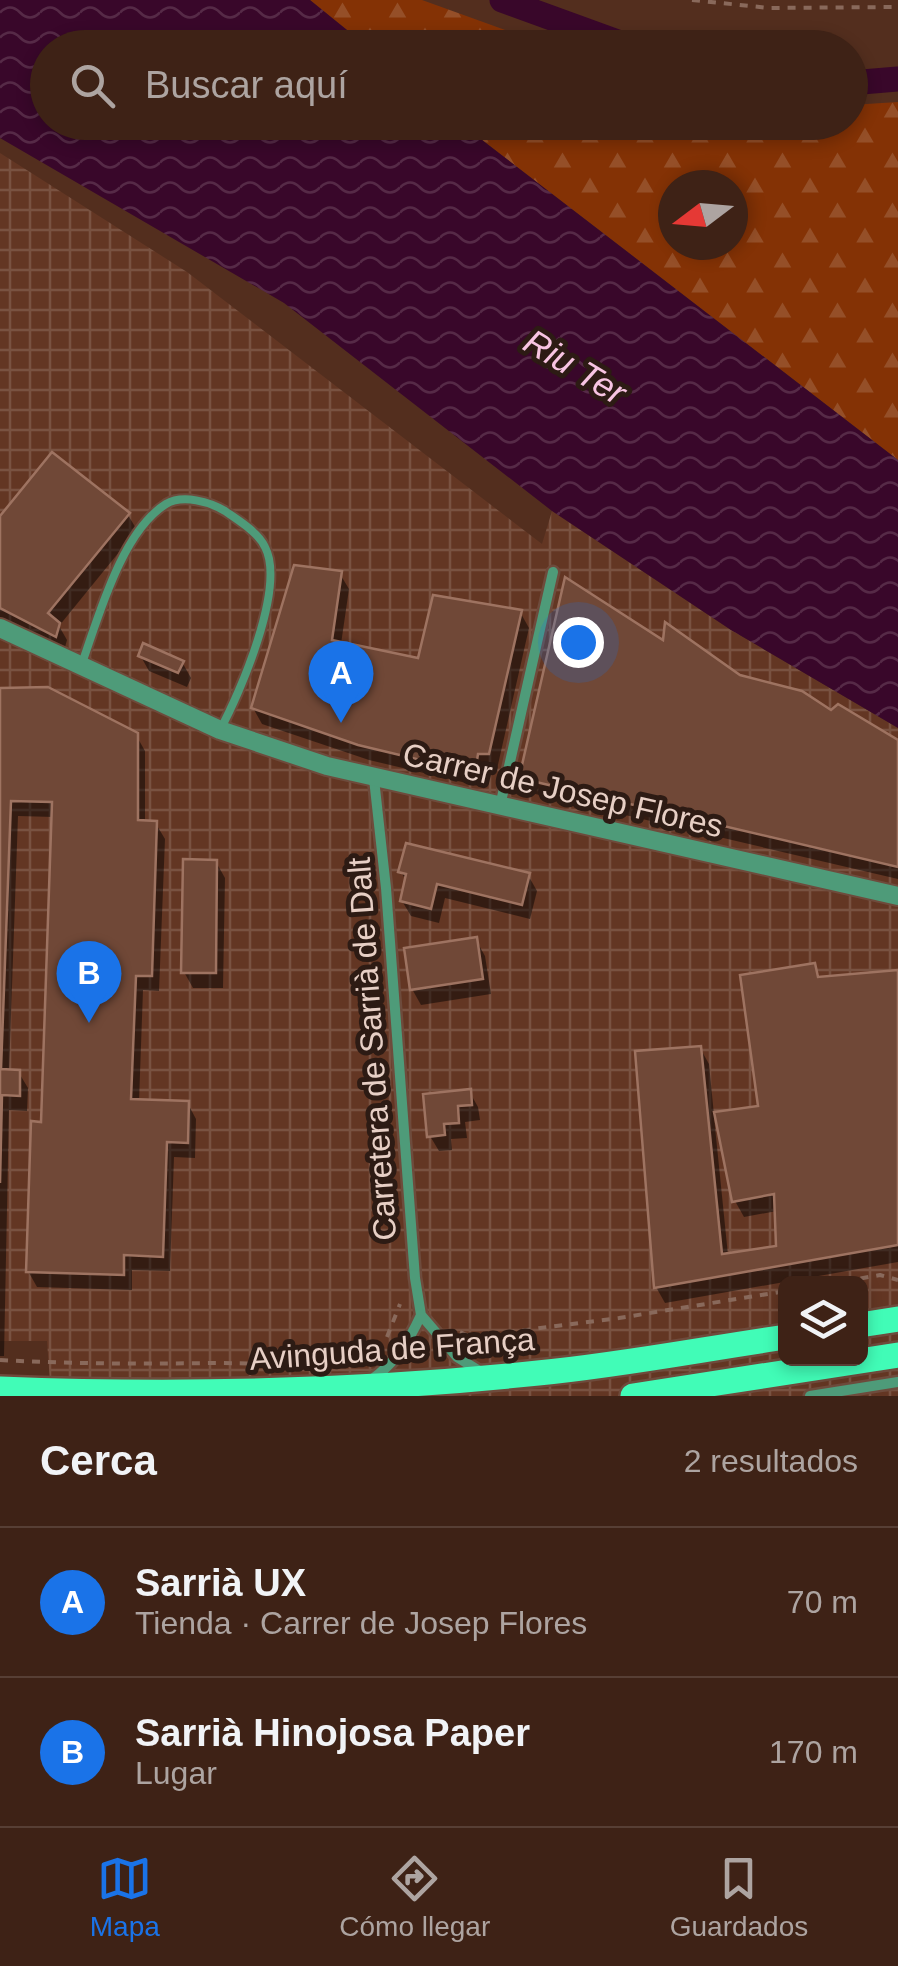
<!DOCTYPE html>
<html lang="es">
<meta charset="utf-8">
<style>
body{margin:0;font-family:Helvetica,sans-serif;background:#492f23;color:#f1f3f6}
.controls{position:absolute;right:30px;bottom:30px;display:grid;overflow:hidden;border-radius:15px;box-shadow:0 5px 15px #0003}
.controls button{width:90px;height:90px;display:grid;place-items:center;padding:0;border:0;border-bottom:2px solid #573f35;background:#3e2216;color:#f1f3f6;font:50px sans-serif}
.compass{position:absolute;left:658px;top:170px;width:90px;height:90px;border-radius:50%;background:#3e2216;box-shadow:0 5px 15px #0003;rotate:254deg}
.you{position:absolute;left:578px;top:642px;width:35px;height:35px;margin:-25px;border:8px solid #fff;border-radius:50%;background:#1a73e8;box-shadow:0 0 0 15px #1a73e833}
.badge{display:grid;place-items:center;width:65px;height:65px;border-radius:50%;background:#1a73e8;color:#fff;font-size:32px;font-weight:700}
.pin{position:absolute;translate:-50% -82px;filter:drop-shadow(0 2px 5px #0008)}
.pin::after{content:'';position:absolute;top:52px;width:35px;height:30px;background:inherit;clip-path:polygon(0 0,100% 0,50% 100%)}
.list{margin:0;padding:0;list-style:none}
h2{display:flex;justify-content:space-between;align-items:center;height:130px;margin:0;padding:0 40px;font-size:42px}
h2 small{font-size:32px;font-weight:400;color:#ada4a1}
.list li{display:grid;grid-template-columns:65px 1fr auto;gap:30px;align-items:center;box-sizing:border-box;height:150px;padding:0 40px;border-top:2px solid #573f35}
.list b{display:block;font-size:38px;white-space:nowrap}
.list p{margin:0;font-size:32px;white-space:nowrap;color:#ada4a1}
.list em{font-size:32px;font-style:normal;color:#ada4a1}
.icon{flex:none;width:55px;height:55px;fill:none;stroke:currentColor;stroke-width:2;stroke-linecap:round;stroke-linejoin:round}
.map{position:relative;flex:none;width:898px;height:1396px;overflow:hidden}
.search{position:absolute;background:#3e2216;box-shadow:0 5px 15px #0003;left:30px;right:30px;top:30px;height:110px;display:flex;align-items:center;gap:25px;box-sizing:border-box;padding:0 35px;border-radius:55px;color:#ada4a1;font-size:38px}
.sheet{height:430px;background:#3e2216}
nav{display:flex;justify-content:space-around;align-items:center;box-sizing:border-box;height:140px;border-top:2px solid #573f35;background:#3e2216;font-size:28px;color:#ada4a1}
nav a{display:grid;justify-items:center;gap:5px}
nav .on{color:#1a73e8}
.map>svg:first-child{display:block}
</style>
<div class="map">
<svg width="898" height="1396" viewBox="0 0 898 1396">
<defs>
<pattern id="industrial-grid" width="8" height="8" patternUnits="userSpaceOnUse" patternTransform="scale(2.5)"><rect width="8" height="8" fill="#633623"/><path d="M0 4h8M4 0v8" fill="none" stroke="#795241"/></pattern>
<pattern id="forest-firs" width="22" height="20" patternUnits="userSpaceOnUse" patternTransform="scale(2.5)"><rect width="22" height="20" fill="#843205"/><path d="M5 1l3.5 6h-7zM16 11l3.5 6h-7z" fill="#954f28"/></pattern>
<pattern id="water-waves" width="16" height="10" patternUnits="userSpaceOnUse" patternTransform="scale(2.5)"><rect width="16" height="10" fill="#39072a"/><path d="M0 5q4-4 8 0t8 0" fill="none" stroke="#562a47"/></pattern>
</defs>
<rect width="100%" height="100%" fill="#532e1e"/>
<path fill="url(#industrial-grid)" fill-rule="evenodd" d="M 0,153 L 187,272 L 542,544 L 552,511 L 731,630 L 898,728 L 898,1396 L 51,1396 L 47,1341 L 0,1341 ZM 786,1284 L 860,1284 L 860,1358 L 786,1358 Z"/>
<path fill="url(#forest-firs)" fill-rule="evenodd" d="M 310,0 L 422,0 L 552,47 L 368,47 Z
M 898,102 L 898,460 L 460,123 L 850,122 L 851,105 ZM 673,185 L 733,185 L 733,245 L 673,245 Z"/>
<path fill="url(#water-waves)" d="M 0,0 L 310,0 L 368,47 L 48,48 L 48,122 L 460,123 L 898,460 L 898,728 L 731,630 L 552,511 L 284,303 L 0,138 Z"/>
<path fill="#0007" fill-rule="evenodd" d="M 128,515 L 137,530 L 59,626 L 67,640 L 64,651 L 0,618 L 0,520 Z
M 340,574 L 349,589 L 341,644 L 419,661 L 520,612 L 529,628 L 497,769 L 486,769 L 483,787 L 369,760 L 262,724 L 253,708 Z
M 665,644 L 898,743 L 898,879 L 531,793 L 522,777 Z
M 140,655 L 182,662 L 191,678 L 187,687 L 149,671 Z
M 0,691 L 136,735 L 145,751 L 145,823 L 156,824 L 165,839 L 159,991 L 143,990 L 139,1102 L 188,1104 L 196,1119 L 195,1158 L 174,1157 L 170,1271 L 132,1270 L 132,1290 L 37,1287 L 28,1271 L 43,1124 L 54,817 L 18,816 L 9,1072 L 19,1073 L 28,1088 L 27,1111 L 9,1110 L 4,1356 L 0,1356 Z
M 216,862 L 225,878 L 223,988 L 193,988 L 184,972 Z
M 401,872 L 528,875 L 537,891 L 530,919 L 445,898 L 439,923 L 411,916 L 402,901 L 407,882 Z
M 476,940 L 485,956 L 491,994 L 421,1005 L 412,989 Z
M 813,966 L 821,979 L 898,972 L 898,1262 L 665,1303 L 656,1287 L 700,1048 L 709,1064 L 714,1115 L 761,1108 ZM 714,1117 L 718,1117 L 735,1201 L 744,1217 L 777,1211 L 779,1249 L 728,1255 Z
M 469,1091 L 478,1107 L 480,1120 L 465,1122 L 467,1138 L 451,1139 L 452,1150 L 439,1151 L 430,1136 Z"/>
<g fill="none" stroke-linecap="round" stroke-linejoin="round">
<path stroke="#39072a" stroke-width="25" d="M 502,0 L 634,48
M 850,83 L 898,79"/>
</g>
<path fill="#704837" stroke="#9e7361" stroke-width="2.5" d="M 52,452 L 130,513 L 48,613 L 60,623 L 56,637 L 0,608 L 0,516 Z
M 294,565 L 342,571 L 332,640 L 418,658 L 433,595 L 522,610 L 489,754 L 478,754 L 475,773 L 358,745 L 251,708 Z
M 565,577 L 663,640 L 665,622 L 740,675 L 802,691 L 831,710 L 838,704 L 898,740 L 898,867 L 519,778 Z
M 143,643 L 184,661 L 178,673 L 138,656 Z
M 48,687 L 138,733 L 138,820 L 157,821 L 152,976 L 136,976 L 131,1099 L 189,1101 L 188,1143 L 167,1142 L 163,1257 L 124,1255 L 124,1275 L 26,1272 L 31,1121 L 41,1122 L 52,802 L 11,801 L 1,1069 L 20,1070 L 20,1096 L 2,1095 L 0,1183 L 0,688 Z
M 406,843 L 530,873 L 522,905 L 437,884 L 431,909 L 400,901 L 406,874 L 398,872 Z
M 183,859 L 217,860 L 216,973 L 181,973 Z
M 477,937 L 483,979 L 410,990 L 404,948 Z
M 815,963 L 818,977 L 898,970 L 898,1245 L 654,1288 L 635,1051 L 701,1046 L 722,1254 L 776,1246 L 774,1194 L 732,1202 L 714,1112 L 758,1106 L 740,975 Z
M 471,1089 L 472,1105 L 458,1106 L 459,1123 L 444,1124 L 445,1135 L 427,1137 L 423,1094 Z"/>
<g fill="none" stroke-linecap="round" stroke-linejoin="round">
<g stroke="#6e4b3c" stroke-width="12">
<path id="service" d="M 81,666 C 98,619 121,532 166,504 C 183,494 210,502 225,511 C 238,520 258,532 265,547 C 286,587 240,693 220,730"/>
</g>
<g stroke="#6e4b3c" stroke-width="15">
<path id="minor" d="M 374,779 L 386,888 L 415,1278 L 421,1315
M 500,806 L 553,572
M 421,1315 L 457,1357 L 481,1372
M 371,1380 C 396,1362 408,1343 421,1315
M 810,1396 L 898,1382"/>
</g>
<g stroke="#6e4b3c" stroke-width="22">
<path id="tertiary" d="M 0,628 L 220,730 L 327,766 L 898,896"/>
</g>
<g stroke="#6e4b3c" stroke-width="30">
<path id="primary" d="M 860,1325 L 898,1319
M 0,1389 C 180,1396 359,1392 538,1373 C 621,1365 703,1349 786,1337
M 633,1396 L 898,1355"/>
</g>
<path stroke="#89695b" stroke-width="4" stroke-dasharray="8 8" stroke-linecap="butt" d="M 692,0 L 769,8 L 898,7
M 829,1284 L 880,1275 L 898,1280
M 460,1332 L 471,1337 L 619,1318 L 786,1291
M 387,1337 L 400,1304
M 0,1360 C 72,1364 143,1364 215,1363 C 261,1363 343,1369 382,1345"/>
<use href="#service" stroke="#4e9b79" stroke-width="8"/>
<use href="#minor" stroke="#4e9b79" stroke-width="10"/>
<use href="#tertiary" stroke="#4e9b79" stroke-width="18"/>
<use href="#primary" stroke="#41fcb7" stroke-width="25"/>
</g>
<g text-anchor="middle" stroke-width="10" stroke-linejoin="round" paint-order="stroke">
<g font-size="32" fill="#e7cfc5" stroke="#2d1b14">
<text transform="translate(563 790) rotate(13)" y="11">Carrer de Josep Flores</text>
<text transform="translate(372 1049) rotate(-94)" y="11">Carretera de Sarrià de Dalt</text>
<text transform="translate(392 1349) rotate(-4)" y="11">Avinguda de França</text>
</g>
<g font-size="35" font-style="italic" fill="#f8c4e2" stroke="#2d1b14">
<text transform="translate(575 367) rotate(31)" y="12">Riu Ter</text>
</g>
</g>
</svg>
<div class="controls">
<button><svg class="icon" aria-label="layers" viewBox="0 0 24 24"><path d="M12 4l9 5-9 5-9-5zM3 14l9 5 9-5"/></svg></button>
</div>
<svg class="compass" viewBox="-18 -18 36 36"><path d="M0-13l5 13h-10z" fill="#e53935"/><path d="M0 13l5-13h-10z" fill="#ada4a1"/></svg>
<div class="you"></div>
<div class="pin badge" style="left:341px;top:723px">A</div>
<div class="pin badge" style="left:89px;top:1023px">B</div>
<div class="search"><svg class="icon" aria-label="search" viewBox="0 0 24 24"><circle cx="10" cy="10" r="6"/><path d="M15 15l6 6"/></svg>Buscar aquí</div>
</div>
<section class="sheet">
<h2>Cerca<small>2 resultados</small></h2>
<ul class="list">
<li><span class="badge">A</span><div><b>Sarrià UX</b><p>Tienda · Carrer de Josep Flores</p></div><em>70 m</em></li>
<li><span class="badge">B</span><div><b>Sarrià Hinojosa Paper</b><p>Lugar</p></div><em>170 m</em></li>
</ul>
</section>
<nav>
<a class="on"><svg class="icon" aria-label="map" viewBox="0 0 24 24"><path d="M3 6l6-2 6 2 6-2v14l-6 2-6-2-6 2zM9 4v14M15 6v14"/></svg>Mapa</a>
<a><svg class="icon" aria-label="directions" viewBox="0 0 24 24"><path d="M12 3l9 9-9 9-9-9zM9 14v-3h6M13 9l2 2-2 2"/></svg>Cómo llegar</a>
<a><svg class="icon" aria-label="saved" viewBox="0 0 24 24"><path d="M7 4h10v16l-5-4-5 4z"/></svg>Guardados</a>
</nav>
